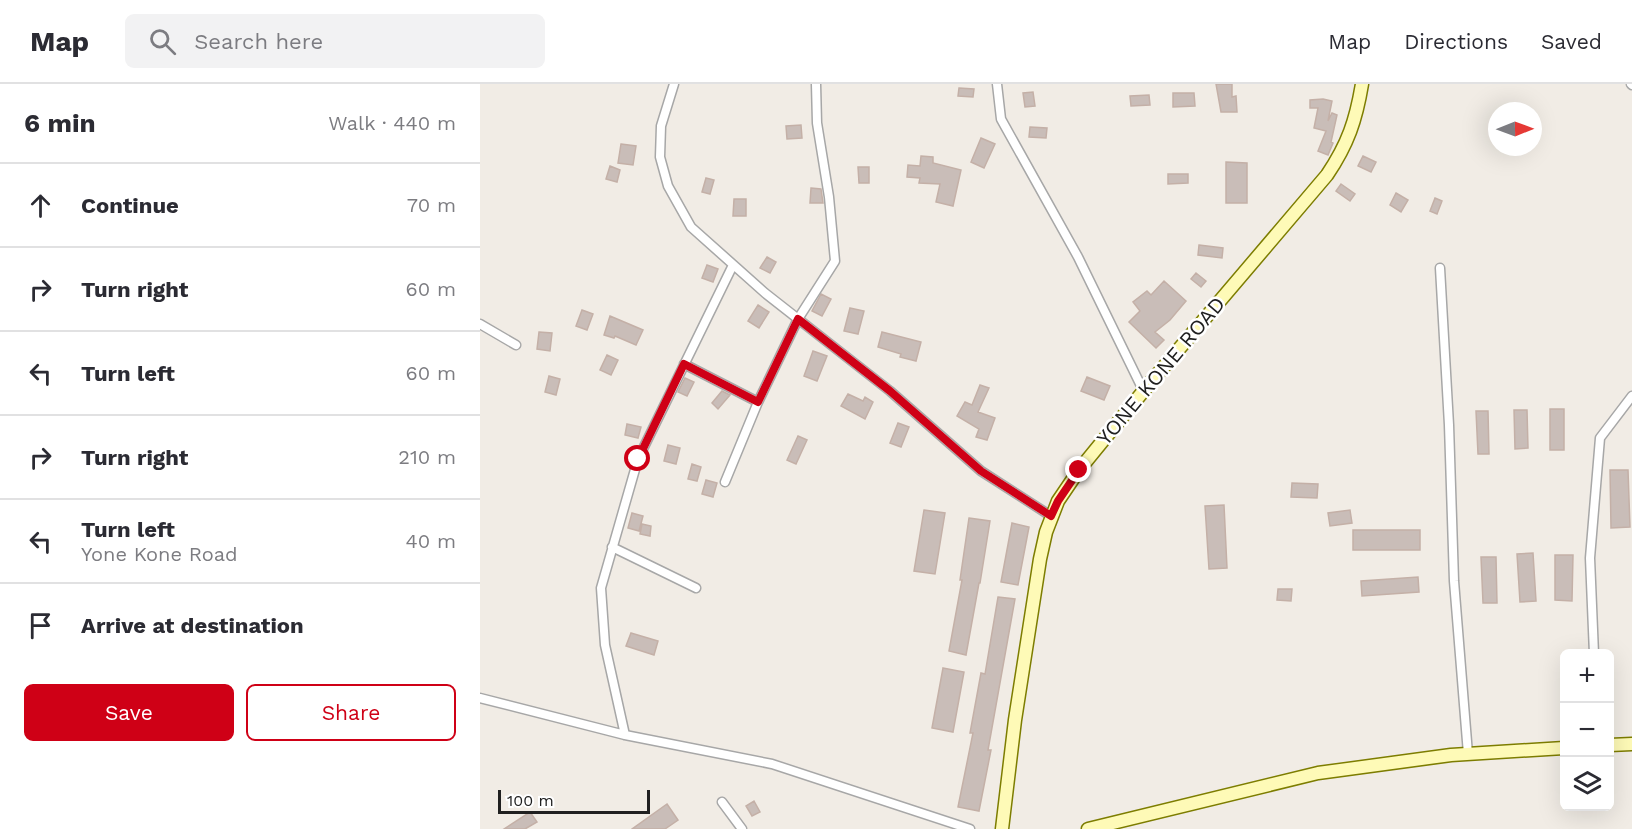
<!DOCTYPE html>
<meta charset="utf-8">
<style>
body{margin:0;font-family:"Work Sans",sans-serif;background:#f2f2f3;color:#2b2b33}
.controls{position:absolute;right:18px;bottom:18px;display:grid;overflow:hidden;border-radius:9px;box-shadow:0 6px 24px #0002}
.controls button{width:54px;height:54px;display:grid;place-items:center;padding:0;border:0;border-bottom:2px solid #e1e1e2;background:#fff;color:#2b2b33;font:30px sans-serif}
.compass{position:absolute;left:1008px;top:18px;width:54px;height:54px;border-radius:50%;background:#fff;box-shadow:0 6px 24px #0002;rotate:89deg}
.scale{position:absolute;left:18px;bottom:15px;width:152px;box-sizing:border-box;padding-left:6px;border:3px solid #202020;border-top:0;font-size:16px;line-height:21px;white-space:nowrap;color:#202020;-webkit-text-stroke:4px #fff;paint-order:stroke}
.stop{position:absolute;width:18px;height:18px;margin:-14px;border:4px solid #cf0016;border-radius:50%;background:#fff}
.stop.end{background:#cf0016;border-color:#fff;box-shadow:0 2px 6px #0008}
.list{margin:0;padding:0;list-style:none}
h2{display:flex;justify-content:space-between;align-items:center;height:78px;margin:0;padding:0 24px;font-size:26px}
h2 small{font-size:20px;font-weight:400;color:#7c7c81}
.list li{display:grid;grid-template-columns:39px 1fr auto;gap:18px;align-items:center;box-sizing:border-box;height:84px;padding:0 24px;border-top:2px solid #e1e1e2}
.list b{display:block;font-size:22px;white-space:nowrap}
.list p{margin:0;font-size:20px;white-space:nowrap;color:#7c7c81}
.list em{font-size:20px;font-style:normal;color:#7c7c81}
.actions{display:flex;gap:12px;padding:18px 24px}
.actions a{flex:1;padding:14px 0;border:2px solid #cf0016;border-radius:9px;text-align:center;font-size:21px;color:#cf0016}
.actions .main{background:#cf0016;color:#fff}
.icon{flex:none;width:33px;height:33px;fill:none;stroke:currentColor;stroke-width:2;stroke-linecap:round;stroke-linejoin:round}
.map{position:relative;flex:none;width:1152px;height:745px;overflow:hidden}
header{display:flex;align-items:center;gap:36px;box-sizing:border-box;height:84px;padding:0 30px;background:#fff;border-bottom:2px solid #e1e1e2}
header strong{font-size:28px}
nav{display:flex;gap:33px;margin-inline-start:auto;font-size:21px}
.search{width:420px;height:54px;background:#f2f2f3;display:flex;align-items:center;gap:15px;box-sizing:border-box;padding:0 21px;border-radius:9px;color:#7c7c81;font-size:22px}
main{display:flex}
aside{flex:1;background:#fff}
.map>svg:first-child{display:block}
</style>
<header>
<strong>Map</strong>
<div class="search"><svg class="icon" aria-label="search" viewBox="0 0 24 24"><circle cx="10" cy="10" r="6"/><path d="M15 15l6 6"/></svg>Search here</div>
<nav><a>Map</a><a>Directions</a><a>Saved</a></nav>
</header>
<main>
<aside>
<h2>6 min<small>Walk · 440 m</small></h2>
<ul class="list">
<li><svg class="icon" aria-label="ahead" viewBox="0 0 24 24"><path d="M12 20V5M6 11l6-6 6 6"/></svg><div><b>Continue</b></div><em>70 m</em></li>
<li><svg class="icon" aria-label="right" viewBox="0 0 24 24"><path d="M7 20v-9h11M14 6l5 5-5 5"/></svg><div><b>Turn right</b></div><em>60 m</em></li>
<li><svg class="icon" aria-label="left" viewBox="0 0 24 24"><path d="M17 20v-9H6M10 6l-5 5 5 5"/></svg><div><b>Turn left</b></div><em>60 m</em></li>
<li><svg class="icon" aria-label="right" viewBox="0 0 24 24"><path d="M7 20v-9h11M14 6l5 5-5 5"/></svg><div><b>Turn right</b></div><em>210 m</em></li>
<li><svg class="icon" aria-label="left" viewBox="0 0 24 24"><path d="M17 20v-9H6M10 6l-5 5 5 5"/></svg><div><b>Turn left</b><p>Yone Kone Road</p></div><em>40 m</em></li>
<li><svg class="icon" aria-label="arrive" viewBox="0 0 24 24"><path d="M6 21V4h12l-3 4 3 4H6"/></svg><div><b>Arrive at destination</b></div></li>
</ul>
<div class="actions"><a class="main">Save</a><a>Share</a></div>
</aside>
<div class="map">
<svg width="1152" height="745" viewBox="0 0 1152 745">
<rect width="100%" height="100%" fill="#f1ece5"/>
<path fill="#c9bdb8" stroke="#c4b0a7" stroke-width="1.5" d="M 736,0 L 752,0 L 752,13 L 756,12 L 757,28 L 741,28 Z
M 479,4 L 494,5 L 493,13 L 478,12 Z
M 553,8 L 555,22 L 545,23 L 543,9 Z
M 693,9 L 714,9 L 715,22 L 693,23 Z
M 669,11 L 670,21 L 651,22 L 650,12 Z
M 843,15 L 852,17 L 848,37 L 852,29 L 857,31 L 851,58 L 853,59 L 848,71 L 838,67 L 846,47 L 834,44 L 838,24 L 830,24 L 830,16 Z
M 321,41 L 322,54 L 307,55 L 306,42 Z
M 550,43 L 567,44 L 566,54 L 549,53 Z
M 501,54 L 515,60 L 504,84 L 491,78 Z
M 141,60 L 156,62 L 153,81 L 138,79 Z
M 441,72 L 453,73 L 453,79 L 481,86 L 473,122 L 456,118 L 460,100 L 439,99 L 440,94 L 427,93 L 428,81 L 440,82 Z
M 883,72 L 896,78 L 891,88 L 878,82 Z
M 746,78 L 767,79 L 767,119 L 746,119 Z
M 130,82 L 140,86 L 137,98 L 126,95 Z
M 378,83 L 389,83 L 389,99 L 379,99 Z
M 688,90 L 708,90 L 708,99 L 688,100 Z
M 226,94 L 234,96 L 230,110 L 222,108 Z
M 861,100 L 875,110 L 870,117 L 856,107 Z
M 331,104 L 341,105 L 343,119 L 330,119 Z
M 916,109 L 928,116 L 921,128 L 910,121 Z
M 955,114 L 962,117 L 957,130 L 950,127 Z
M 254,115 L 266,115 L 266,132 L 253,132 Z
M 719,161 L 743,164 L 742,174 L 718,171 Z
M 287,173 L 296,178 L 290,189 L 280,184 Z
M 227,181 L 238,185 L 233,198 L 222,194 Z
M 716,189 L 726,197 L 721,203 L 711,195 Z
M 684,197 L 706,217 L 690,236 L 675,248 L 684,256 L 676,264 L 649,238 L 660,227 L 653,218 L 667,207 L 671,211 Z
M 341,210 L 351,215 L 342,232 L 332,227 Z
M 278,221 L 289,228 L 279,244 L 268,237 Z
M 370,224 L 384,227 L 378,250 L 364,247 Z
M 102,226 L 113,230 L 107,246 L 96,242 Z
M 130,232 L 163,246 L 156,261 L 135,252 L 134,254 L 124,251 Z
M 59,248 L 72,249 L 70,267 L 57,265 Z
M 402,248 L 441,258 L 436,277 L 420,273 L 421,270 L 398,263 Z
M 333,267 L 347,272 L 337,297 L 324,292 Z
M 127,271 L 138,276 L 131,291 L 120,286 Z
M 69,292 L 80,295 L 76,311 L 65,308 Z
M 607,293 L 630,302 L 624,316 L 601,307 Z
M 205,294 L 214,298 L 207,312 L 198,308 Z
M 500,301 L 509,304 L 498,328 L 515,334 L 507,356 L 496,353 L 499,345 L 477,332 L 485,318 L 492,321 Z
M 242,307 L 250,311 L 238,325 L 232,319 Z
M 368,310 L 383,317 L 385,313 L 393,318 L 385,335 L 361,322 Z
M 1070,325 L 1084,325 L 1084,366 L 1070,366 Z
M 1034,326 L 1047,326 L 1048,364 L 1035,365 Z
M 996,327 L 1008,327 L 1009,370 L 998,370 Z
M 418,339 L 429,343 L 421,363 L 410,359 Z
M 147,340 L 161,343 L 158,354 L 145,351 Z
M 318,352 L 327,356 L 316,380 L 307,376 Z
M 188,361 L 200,364 L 196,380 L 184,377 Z
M 212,380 L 221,383 L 217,397 L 208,395 Z
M 1130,386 L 1148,386 L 1150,443 L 1131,444 Z
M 226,396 L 237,399 L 233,413 L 222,410 Z
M 812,399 L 838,400 L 837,414 L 811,413 Z
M 744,421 L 747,484 L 729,485 L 725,422 Z
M 444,426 L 465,429 L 455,490 L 434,487 Z
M 870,426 L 872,439 L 850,442 L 848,429 Z
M 152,429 L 163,432 L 159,447 L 148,444 Z
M 489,434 L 510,437 L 500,499 L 499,499 L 486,571 L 469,567 L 482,496 L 480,496 Z
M 532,439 L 549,443 L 538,501 L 521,498 Z
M 162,440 L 171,442 L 170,452 L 160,450 Z
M 873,446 L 940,446 L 940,466 L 873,466 Z
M 1053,469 L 1056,517 L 1040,518 L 1037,470 Z
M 1075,471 L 1093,471 L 1092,517 L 1075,516 Z
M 1001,473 L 1016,473 L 1017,519 L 1003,519 Z
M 938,493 L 939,508 L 882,512 L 881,497 Z
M 798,505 L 812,505 L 811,517 L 797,516 Z
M 518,513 L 535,515 L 508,666 L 511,666 L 499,727 L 478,723 L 493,649 L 490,649 L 501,589 L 505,590 Z
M 151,549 L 178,557 L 174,571 L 146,562 Z
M 463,584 L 484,588 L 473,648 L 452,644 Z
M 274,717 L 280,728 L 272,732 L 266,722 Z
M 187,720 L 198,736 L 185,745 L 152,745 Z
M 50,728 L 57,738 L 45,745 L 24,745 Z"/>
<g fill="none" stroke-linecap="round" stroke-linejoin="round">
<g stroke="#a7a7a7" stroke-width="11">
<path id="street" d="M 194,0 L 181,42 L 180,73 L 188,102 L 211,143 L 285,209 L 410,307 L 501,387 L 571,432
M 517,0 L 521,35 L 598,173 L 664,308
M 1151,0 L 1152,1
M 960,184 L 969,341 L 974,497 L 988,670
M 0,240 L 36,261
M 204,280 L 278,318
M 245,398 L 278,318 L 318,235 L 355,177 L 349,113 L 337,39 L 336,0
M 132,463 L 216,504
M 1114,570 L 1110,474 L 1120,354 L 1152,312
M 0,614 L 145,651 L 292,680 L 490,745
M 145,651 L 125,561 L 121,504 L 158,375 L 253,181
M 242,718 L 262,745"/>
</g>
<g stroke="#7d7d00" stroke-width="15">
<path id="secondary" d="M 1130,661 L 1152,660
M 522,745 L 535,636 L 560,475 L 566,448 L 578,417 L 599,386 L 670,299 L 847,91 C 868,60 876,36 882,0
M 608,745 L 838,689 L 971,671 L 1084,664"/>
</g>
<use href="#street" stroke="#fff" stroke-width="8"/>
<use href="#secondary" stroke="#fefab7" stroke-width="12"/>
</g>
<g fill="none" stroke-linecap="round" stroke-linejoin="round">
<path stroke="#cf0016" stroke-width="8" d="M 158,375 L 204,280 L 278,318 L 318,235 L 410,307 L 501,387 L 571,432 L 578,417 L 599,386"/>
</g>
<g text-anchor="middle" stroke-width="5" stroke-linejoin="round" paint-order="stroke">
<g font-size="21" fill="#202020" stroke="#fff">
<text transform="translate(681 287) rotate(-50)" y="7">YONE KONE ROAD</text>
</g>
</g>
</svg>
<div class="controls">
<button>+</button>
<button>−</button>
<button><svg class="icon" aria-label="layers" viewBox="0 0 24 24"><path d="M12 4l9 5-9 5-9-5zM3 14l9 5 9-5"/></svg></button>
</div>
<svg class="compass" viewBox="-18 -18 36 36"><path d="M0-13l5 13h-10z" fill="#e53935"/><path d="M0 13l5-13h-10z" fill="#7c7c81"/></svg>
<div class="scale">100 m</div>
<div class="stop" style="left:158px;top:375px"></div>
<div class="stop end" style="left:599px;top:386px"></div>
</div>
</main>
